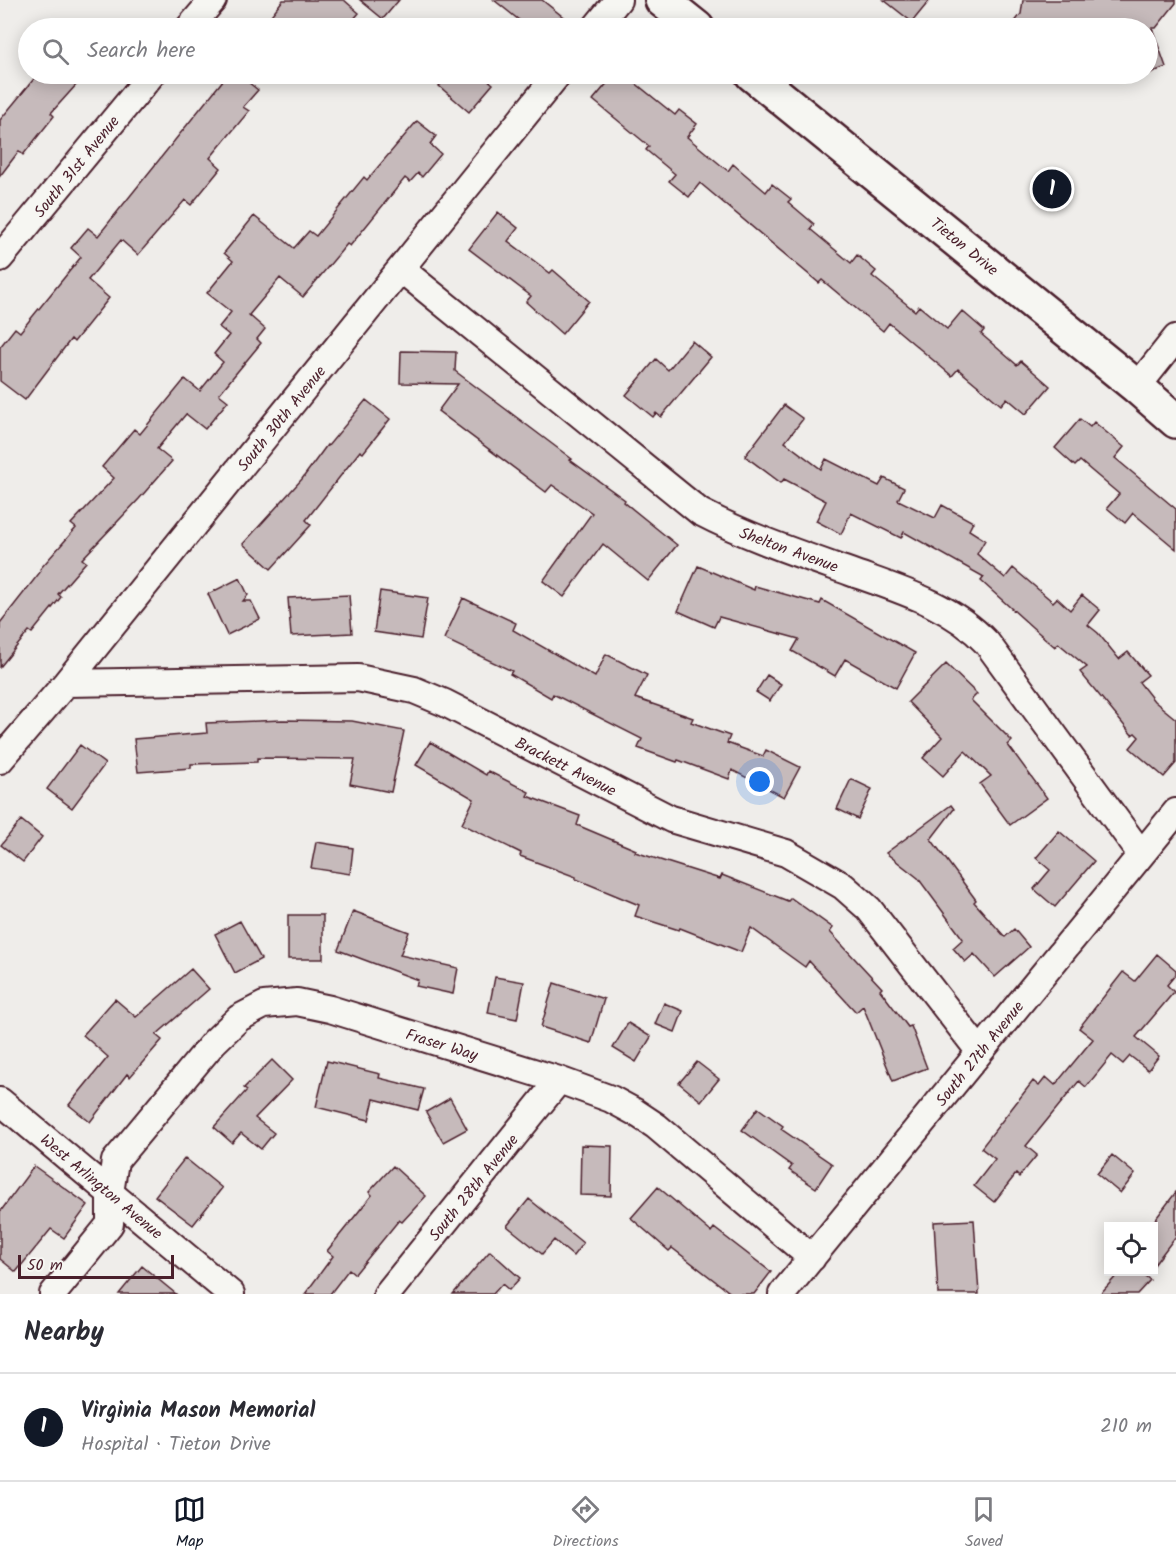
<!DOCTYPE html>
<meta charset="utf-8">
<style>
body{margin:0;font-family:Kalam,sans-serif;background:#f2f2f3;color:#2b2b33}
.controls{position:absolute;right:18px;bottom:18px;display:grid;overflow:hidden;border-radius:0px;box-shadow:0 3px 15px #0003}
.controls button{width:54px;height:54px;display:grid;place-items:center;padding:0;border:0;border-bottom:2px solid #e1e1e2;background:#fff;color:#2b2b33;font:30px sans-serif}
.scale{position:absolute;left:18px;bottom:15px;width:156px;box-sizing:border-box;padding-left:6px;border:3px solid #4a1f2b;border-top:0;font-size:16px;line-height:21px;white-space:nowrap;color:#4a1f2b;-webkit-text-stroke:4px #f6f6f2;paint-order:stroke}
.you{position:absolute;left:760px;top:782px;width:21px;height:21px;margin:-15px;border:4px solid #fff;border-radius:50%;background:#1a73e8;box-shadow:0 0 0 9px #1a73e833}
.badge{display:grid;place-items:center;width:39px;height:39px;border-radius:50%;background:#111827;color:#fff;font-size:20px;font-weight:700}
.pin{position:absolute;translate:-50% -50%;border:3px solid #fff;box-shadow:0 2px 6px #0006}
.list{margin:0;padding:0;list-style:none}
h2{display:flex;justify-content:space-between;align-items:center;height:78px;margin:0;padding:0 24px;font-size:26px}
h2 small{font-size:20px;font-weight:400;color:#7c7c81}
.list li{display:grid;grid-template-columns:39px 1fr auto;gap:18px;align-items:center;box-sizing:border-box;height:108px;padding:0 24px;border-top:2px solid #e1e1e2}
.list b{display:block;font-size:22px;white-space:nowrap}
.list p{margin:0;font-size:20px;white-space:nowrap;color:#7c7c81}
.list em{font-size:20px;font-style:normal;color:#7c7c81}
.icon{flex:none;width:33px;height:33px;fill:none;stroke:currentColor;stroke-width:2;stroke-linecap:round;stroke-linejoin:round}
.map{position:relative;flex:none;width:1176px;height:1294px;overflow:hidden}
.search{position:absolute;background:#fff;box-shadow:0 3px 15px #0003;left:18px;right:18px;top:18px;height:66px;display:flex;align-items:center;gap:15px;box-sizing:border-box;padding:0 21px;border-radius:33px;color:#7c7c81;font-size:22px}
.sheet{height:186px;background:#fff}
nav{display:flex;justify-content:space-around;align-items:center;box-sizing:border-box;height:84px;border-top:2px solid #e1e1e2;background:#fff;font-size:16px;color:#7c7c81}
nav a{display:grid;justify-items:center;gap:3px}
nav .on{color:#111827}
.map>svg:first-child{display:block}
</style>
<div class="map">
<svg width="1176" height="1294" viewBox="0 0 1176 1294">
<rect width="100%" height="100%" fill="#efedea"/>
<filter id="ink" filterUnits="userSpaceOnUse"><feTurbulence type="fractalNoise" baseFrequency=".0167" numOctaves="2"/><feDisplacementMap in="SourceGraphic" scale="12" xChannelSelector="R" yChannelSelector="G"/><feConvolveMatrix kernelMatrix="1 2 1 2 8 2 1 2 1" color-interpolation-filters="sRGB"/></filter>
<g filter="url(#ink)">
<path fill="#c6babb" stroke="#4a1f2b" stroke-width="1.5" d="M 283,0 L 344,0 L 359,13 L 346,28 L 261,28 Z
M 360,0 L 399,0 L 383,19 Z
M 494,0 L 542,0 L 577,28 L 529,28 Z
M 884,0 L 930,0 L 912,22 Z
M 1023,0 L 1176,0 L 1176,3 L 1156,28 L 1152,28 L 1166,67 L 1148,74 L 1148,28 L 1098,28 L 1096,23 L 1083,28 L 1010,28 L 1021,14 Z
M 38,74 L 86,74 L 51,113 L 54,116 L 23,155 L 19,151 L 0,176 L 0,120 Z
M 228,74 L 238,74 L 258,90 L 243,107 L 249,111 L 210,158 L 221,168 L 191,205 L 185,200 L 138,255 L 121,240 L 88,280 L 109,298 L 74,342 L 71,339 L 25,400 L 0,381 L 0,347 L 15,328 L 20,332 L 81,257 L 71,248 L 88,228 L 98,236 Z
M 450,74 L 481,74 L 493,84 L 469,112 L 439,86 Z
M 615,74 L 624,74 L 675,115 L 679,110 L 697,124 L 687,137 L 728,171 L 733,164 L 766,192 L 772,184 L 791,199 L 788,202 L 814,224 L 810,229 L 851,263 L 857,255 L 876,271 L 872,276 L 915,311 L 919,306 L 947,329 L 962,311 L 984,330 L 981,334 L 1017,365 L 1021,361 L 1050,386 L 1026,414 L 1007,398 L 1001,405 L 958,369 L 952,376 L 889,323 L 883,331 L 822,280 L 819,283 L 700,183 L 689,197 L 669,181 L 675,174 L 646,150 L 649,146 L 593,100 Z
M 417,121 L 436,136 L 430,144 L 441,154 L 422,177 L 418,173 L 410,182 L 405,178 L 350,246 L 347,244 L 303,297 L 280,278 L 249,315 L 265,329 L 257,339 L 261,343 L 219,394 L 228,401 L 205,429 L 186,414 L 157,449 L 172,461 L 139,499 L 82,559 L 86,562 L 58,594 L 61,597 L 32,633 L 29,631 L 0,667 L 0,623 L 41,571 L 40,569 L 76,528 L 71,524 L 114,478 L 102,467 L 134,429 L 140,434 L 185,379 L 200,391 L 223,362 L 214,354 L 229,335 L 219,327 L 231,312 L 207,293 L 233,261 L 224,253 L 254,216 L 294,248 L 309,231 L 316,236 L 364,177 L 367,180 Z
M 498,212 L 518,228 L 508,241 L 550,273 L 553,270 L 589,301 L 562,334 L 526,302 L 531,296 L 469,249 Z
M 692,341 L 711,357 L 661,417 L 656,413 L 653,417 L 626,395 L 656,359 L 668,370 Z
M 401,351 L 456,352 L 455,371 L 572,459 L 570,460 L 625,500 L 624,502 L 677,545 L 648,581 L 603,544 L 564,597 L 543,581 L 592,513 L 552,485 L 546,492 L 438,411 L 458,384 L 400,383 Z
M 366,400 L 390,419 L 363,453 L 360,451 L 306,520 L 311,525 L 271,569 L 243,544 L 302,479 L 327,445 L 328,446 Z
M 784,405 L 803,419 L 785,442 L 821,469 L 826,459 L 879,486 L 884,478 L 904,488 L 898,500 L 935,518 L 942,505 L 973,522 L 969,530 L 985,540 L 977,554 L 1005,578 L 1013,568 L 1053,602 L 1057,598 L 1070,610 L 1082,595 L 1100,610 L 1088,625 L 1098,633 L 1119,659 L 1128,652 L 1148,675 L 1139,682 L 1154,701 L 1176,719 L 1176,763 L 1164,777 L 1130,748 L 1139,737 L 1135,733 L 1132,735 L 1080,672 L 1087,667 L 1058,643 L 1055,647 L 1032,627 L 981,581 L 984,577 L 904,532 L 901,538 L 851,513 L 841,534 L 816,521 L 826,501 L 784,479 L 781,483 L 745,456 Z
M 1080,419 L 1090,427 L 1094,422 L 1124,447 L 1115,458 L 1176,509 L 1176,549 L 1133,513 L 1125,523 L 1107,508 L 1119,494 L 1080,461 L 1075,466 L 1055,448 Z
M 698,566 L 754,590 L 755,586 L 820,604 L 822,600 L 915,653 L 896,688 L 845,659 L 835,676 L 792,651 L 799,639 L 719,617 L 714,627 L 678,611 Z
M 240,578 L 248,595 L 243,601 L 251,601 L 260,619 L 227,635 L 208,594 Z
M 380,591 L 428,598 L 421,639 L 374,632 Z
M 349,595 L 352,633 L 291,636 L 288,598 Z
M 463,598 L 516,623 L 513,630 L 595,677 L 606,654 L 647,675 L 635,698 L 693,718 L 691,722 L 730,736 L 727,743 L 763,756 L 766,750 L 800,767 L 784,797 L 732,770 L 729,779 L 678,760 L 677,762 L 638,748 L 642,739 L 553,694 L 551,698 L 510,674 L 512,671 L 444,639 Z
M 946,664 L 977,694 L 971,700 L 1012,741 L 1008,745 L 1047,798 L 1010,825 L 980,784 L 991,776 L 965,751 L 943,776 L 923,758 L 942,737 L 908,702 Z
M 767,675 L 781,684 L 770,701 L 756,692 Z
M 282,720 L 352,721 L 404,731 L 391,792 L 350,784 L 355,759 L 257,758 L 257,762 L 191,764 L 191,768 L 138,772 L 134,739 L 207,733 L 206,723 Z
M 430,742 L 486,775 L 488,771 L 529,792 L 527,796 L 580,816 L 577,825 L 636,850 L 635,852 L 720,879 L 722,875 L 788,901 L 791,898 L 833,928 L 830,932 L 882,988 L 880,990 L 908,1027 L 911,1026 L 927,1068 L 893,1081 L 863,1006 L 856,1012 L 809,961 L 805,967 L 751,928 L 741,952 L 680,928 L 679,930 L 635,916 L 639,905 L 576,879 L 576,877 L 520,856 L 521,853 L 462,824 L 474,799 L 416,765 Z
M 80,745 L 105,764 L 72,808 L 47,789 Z
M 851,779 L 872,789 L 858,819 L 837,809 Z
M 951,805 L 954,809 L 931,839 L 976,900 L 974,902 L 1005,937 L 1014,929 L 1029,947 L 995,977 L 974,954 L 965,962 L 953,948 L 963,939 L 918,878 L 886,853 Z
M 21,820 L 42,837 L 23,862 L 1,845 Z
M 1059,831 L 1094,861 L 1055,907 L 1034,889 L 1050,870 L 1036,858 Z
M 316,842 L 353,848 L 350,874 L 311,868 Z
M 353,911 L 409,932 L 400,955 L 458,968 L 453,994 L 416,986 L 418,980 L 338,950 Z
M 288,915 L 323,915 L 323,959 L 288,959 Z
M 240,921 L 261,959 L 235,973 L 215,934 Z
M 1157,954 L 1176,970 L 1176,974 L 1167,985 L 1174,992 L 1136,1037 L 1159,1056 L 1148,1070 L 1130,1056 L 1123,1064 L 1112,1055 L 1086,1087 L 1079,1081 L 1026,1146 L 1037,1155 L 1019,1177 L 1016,1174 L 994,1202 L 974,1186 L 995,1159 L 981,1148 L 1033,1081 L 1039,1086 L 1046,1077 L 1055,1085 L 1093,1039 L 1079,1028 L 1123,972 L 1135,981 Z
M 191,969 L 209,989 L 156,1035 L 162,1040 L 130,1077 L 127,1074 L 90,1122 L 69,1105 L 108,1057 L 83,1035 L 115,999 L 136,1017 Z
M 495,977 L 524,982 L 517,1019 L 488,1013 Z
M 554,983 L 604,999 L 591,1043 L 541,1027 Z
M 664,1003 L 683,1011 L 675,1032 L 655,1024 Z
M 628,1023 L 651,1037 L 636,1062 L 613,1048 Z
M 272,1060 L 292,1080 L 255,1118 L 274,1133 L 261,1149 L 241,1133 L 232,1143 L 214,1127 L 247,1090 L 244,1088 Z
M 327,1061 L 380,1074 L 379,1078 L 424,1089 L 418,1110 L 374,1099 L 369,1120 L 316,1107 Z
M 697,1062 L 719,1079 L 701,1101 L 679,1083 Z
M 450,1098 L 467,1129 L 443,1142 L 426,1112 Z
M 758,1108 L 783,1126 L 781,1129 L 832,1164 L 816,1188 L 789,1170 L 792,1166 L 742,1130 Z
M 581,1145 L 612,1146 L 611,1196 L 580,1195 Z
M 1112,1155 L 1135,1174 L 1120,1193 L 1097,1174 Z
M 185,1158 L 222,1188 L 193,1225 L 155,1196 Z
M 34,1166 L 88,1205 L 64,1238 L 51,1229 L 16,1272 L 0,1259 L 0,1212 Z
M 393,1166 L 426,1196 L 402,1222 L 399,1220 L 355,1274 L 349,1269 L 330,1294 L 305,1294 L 333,1256 L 327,1251 L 372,1195 L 369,1192 Z
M 658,1187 L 711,1232 L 714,1228 L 771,1272 L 754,1294 L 732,1294 L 672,1248 L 669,1251 L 631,1218 Z
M 1176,1192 L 1176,1236 L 1154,1265 L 1154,1221 Z
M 529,1199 L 583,1243 L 573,1256 L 554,1240 L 542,1254 L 507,1226 Z
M 974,1220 L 979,1294 L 938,1294 L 934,1222 Z
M 490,1251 L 520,1278 L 509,1290 L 502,1284 L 493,1294 L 453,1294 Z
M 142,1266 L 176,1294 L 119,1294 Z
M 1120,1272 L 1140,1272 L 1150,1280 L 1137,1294 L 1100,1294 Z"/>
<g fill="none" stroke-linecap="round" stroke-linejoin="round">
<g stroke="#4a1f2b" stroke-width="30">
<path id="street" d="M 189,28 L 213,0
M 595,28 L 618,0
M 0,258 L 152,74
M 401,269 L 700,512 C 748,537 799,554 850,572 C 900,590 950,604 987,643 L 1141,854
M 1137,387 L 1176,338
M 66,683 L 358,678 L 414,690 L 445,703 L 671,819 L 786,853 L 843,886 L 869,909 L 980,1052
M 0,760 L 66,683 L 558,74
M 0,1101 L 231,1294
M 53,1294 L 110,1224 L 110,1193 L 115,1161 L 214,1042 L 239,1018 L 264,1005 L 297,1002 L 330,1009 L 559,1080 L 611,1099 L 635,1112 L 656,1126 L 812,1258
M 387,1294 L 559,1080
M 782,1294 L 1176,812"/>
</g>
<g stroke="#4a1f2b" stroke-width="38">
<path id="secondary" d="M 662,0 L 697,28
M 752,74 L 1137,387 L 1176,421"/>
</g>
<use href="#street" stroke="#f6f6f2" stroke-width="26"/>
<use href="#secondary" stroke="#f6f6f2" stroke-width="33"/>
</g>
</g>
<g text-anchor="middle" stroke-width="4.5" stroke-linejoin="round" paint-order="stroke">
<g font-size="16" fill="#4a1f2b" stroke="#f6f6f2">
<text transform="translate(76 166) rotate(-51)" y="6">South 31st Avenue</text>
<text transform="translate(965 246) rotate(39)" y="6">Tieton Drive</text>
<text transform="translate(281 418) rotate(-51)" y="6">South 30th Avenue</text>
<text transform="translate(789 549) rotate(20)" y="6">Shelton Avenue</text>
<text transform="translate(566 766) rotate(27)" y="6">Brackett Avenue</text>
<text transform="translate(442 1044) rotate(17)" y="6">Fraser Way</text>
<text transform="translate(979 1053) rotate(-51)" y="6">South 27th Avenue</text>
<text transform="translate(102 1186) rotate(40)" y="6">West Arlington Avenue</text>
<text transform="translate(473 1187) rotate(-51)" y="6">South 28th Avenue</text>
</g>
</g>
</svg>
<div class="controls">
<button><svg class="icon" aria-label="locate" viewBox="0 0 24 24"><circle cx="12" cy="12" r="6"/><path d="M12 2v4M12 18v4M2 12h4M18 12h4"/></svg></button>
</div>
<div class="scale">50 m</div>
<div class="you"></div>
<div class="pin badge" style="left:1052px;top:189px">1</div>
<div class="search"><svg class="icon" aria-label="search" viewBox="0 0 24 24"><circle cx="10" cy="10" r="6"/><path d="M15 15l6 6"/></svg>Search here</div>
</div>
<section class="sheet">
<h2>Nearby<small></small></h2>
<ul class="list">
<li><span class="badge">1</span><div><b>Virginia Mason Memorial</b><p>Hospital · Tieton Drive</p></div><em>210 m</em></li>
</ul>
</section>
<nav>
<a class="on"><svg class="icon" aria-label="map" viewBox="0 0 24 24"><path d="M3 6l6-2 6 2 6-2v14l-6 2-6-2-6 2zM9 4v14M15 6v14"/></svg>Map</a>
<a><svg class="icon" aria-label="directions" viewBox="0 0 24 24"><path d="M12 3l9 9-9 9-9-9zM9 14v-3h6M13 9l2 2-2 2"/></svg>Directions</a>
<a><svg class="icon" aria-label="saved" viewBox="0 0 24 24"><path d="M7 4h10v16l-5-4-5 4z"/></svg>Saved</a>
</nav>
